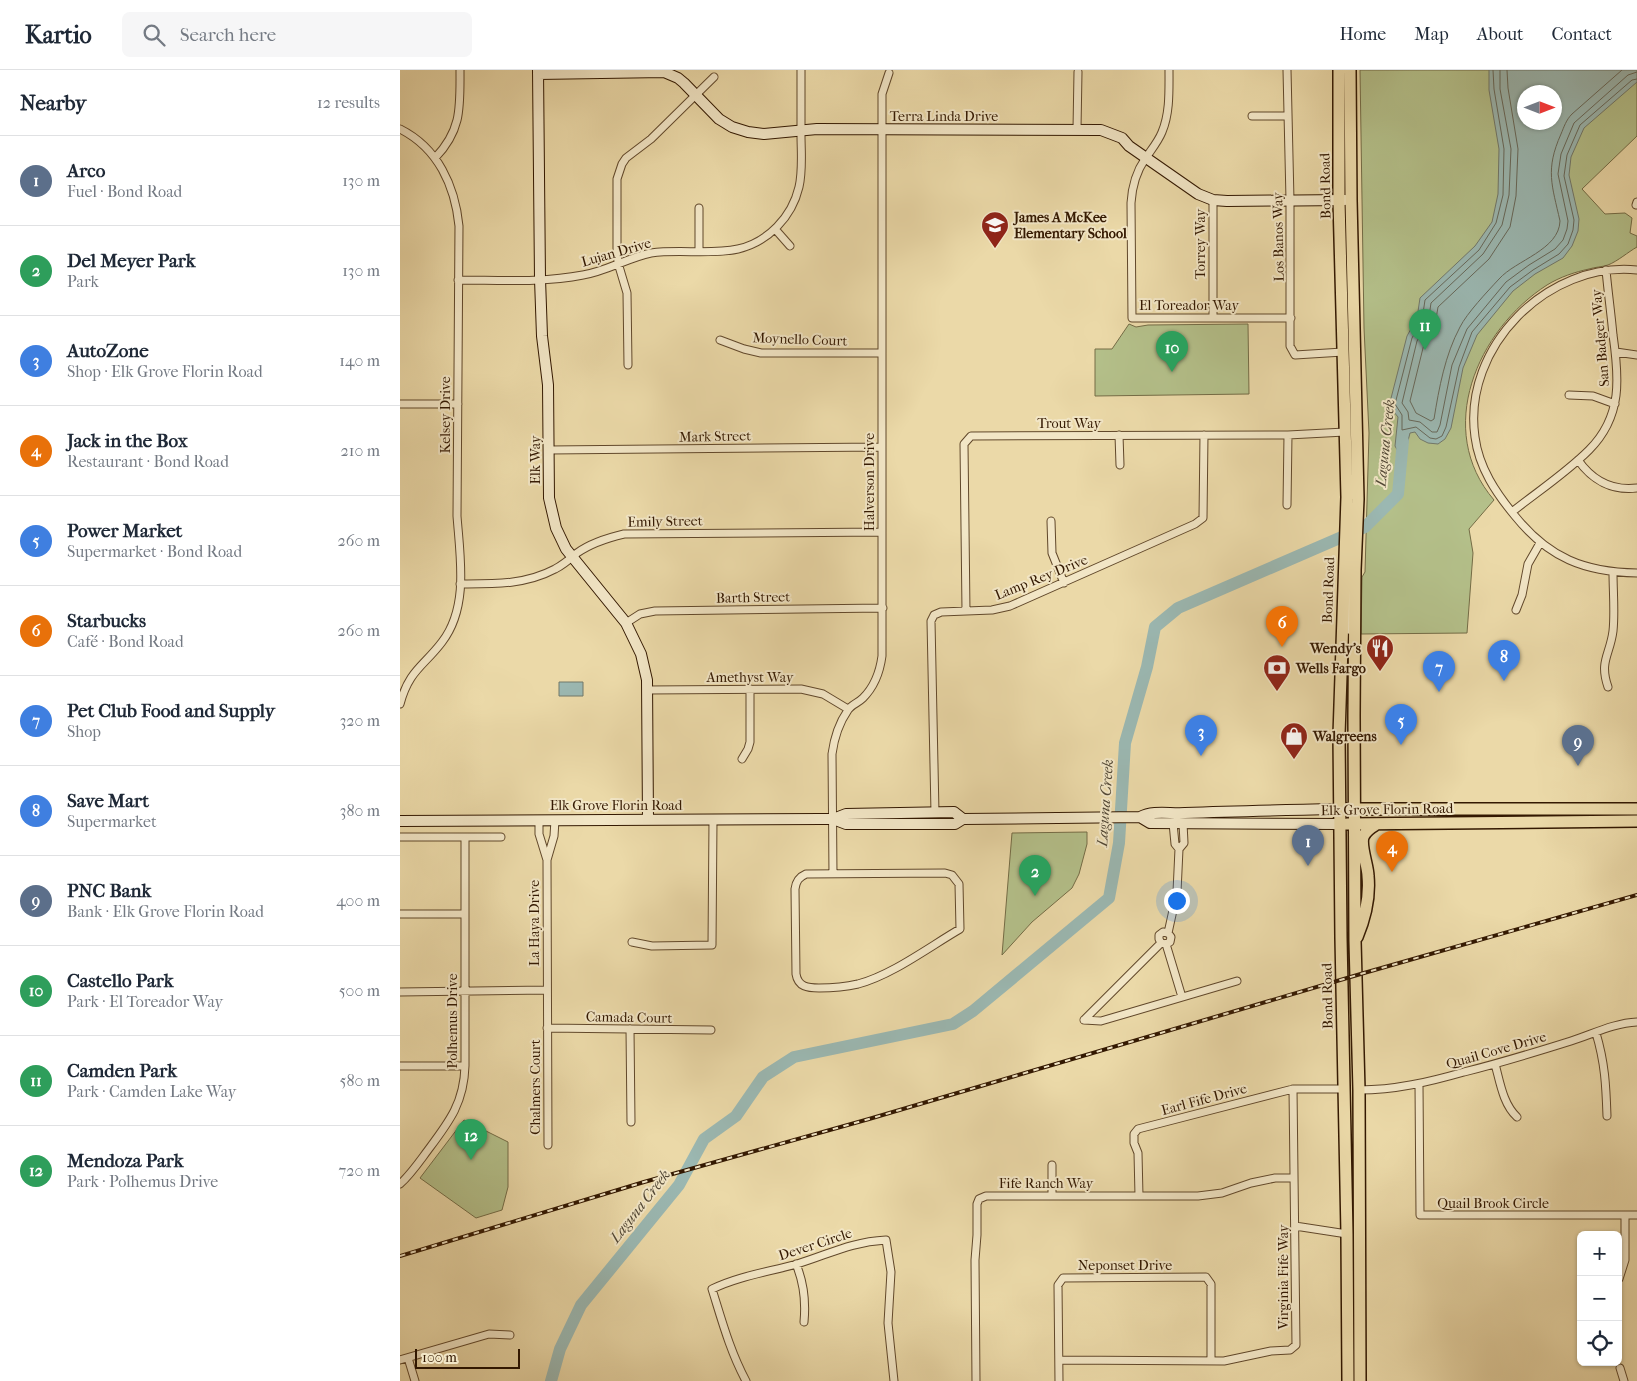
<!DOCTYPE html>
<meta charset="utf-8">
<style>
body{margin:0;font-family:"IM FELL French Canon",serif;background:#f6f6f7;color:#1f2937}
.controls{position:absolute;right:15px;bottom:15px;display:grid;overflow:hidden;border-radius:8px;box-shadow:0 1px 4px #0004}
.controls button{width:45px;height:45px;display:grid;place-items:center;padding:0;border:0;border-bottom:1px solid #e0e1e3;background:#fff;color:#1f2937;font:25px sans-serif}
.compass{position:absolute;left:1117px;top:15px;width:45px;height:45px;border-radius:50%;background:#fff;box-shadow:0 1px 4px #0004;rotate:90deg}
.scale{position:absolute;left:15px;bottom:12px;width:105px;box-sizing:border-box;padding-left:5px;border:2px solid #331801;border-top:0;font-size:14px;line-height:18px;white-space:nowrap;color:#331801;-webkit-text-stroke:4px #f2e6c6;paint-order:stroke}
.you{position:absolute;left:776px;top:830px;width:18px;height:18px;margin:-12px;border:4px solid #fff;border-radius:50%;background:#1a73e8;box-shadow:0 0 0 8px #1a73e833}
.badge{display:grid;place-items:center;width:32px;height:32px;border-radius:50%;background:#7c3aed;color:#fff;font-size:16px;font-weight:700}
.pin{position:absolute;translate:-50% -41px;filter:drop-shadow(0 1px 2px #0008)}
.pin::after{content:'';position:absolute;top:26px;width:18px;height:15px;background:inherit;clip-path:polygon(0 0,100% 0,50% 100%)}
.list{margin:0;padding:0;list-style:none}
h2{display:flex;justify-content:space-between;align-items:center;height:65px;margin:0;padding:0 20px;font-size:21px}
h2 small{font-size:16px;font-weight:400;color:#747a83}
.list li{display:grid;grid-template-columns:32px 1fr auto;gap:15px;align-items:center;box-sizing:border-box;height:90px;padding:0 20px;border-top:1px solid #e0e1e3}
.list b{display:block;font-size:19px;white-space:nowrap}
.list p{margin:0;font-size:16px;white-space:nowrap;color:#747a83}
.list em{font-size:16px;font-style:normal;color:#747a83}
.icon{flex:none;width:28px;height:28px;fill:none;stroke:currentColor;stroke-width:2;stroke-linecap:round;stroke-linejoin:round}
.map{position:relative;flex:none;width:1237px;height:1311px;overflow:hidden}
header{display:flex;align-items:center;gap:30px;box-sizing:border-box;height:70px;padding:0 25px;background:#fff;border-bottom:1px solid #e0e1e3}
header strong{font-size:24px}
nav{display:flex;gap:28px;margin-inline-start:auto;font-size:18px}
.search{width:350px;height:45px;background:#f6f6f7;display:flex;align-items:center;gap:12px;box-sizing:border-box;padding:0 18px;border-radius:8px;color:#747a83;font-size:19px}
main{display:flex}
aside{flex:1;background:#fff}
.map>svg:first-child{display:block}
</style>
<header>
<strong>Kartio</strong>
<div class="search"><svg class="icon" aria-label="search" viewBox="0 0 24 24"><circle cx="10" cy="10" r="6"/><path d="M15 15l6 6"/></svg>Search here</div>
<nav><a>Home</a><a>Map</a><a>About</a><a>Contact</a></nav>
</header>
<main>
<aside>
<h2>Nearby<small>12 results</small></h2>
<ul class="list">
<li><span class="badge" style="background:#5c6f8a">1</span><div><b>Arco</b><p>Fuel · Bond Road</p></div><em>130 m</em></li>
<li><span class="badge" style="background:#2e9e5b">2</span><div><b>Del Meyer Park</b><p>Park</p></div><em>130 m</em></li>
<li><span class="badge" style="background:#3f7fe0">3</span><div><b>AutoZone</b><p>Shop · Elk Grove Florin Road</p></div><em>140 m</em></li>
<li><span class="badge" style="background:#e8710a">4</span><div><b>Jack in the Box</b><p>Restaurant · Bond Road</p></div><em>210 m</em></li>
<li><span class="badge" style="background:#3f7fe0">5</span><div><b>Power Market</b><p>Supermarket · Bond Road</p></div><em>260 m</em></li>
<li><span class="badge" style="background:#e8710a">6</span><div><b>Starbucks</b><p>Café · Bond Road</p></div><em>260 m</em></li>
<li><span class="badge" style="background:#3f7fe0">7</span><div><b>Pet Club Food and Supply</b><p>Shop</p></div><em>320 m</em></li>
<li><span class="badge" style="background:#3f7fe0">8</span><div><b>Save Mart</b><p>Supermarket</p></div><em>380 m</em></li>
<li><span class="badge" style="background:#5c6f8a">9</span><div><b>PNC Bank</b><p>Bank · Elk Grove Florin Road</p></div><em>400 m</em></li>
<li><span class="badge" style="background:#2e9e5b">10</span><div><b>Castello Park</b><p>Park · El Toreador Way</p></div><em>500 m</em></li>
<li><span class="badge" style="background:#2e9e5b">11</span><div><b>Camden Park</b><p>Park · Camden Lake Way</p></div><em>580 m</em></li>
<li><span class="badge" style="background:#2e9e5b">12</span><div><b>Mendoza Park</b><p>Park · Polhemus Drive</p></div><em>720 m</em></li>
</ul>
</aside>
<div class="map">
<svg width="1237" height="1311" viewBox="0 0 1237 1311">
<rect width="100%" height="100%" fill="#ebd9a8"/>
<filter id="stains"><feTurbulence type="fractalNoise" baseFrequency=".004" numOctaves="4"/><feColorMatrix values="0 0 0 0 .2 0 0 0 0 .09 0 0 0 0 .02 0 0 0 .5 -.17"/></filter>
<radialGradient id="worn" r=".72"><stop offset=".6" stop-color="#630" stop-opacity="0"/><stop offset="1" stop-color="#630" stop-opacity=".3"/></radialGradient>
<path fill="#b4c08a" stroke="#746c46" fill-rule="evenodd" d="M 960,0 L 1237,0 L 1237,66 L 1182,119 L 1205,144 L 1225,143 L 1232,148 L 1230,163 L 1237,166 L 1237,177 C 1228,182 1218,191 1208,195 C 1202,197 1195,197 1189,199 C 1175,202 1160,207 1147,215 C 1077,260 1034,360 1094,430 L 1069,459 L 1073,483 L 1067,563 L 961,564 L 962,507 L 965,502 L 969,363 L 964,258 ZM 1124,22 L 1154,22 L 1154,52 L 1124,52 Z
M 729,254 L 736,257 L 748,255 L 848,254 L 849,324 L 695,326 L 695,279 L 712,279 Z
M 687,762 L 687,774 L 679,804 L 672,818 L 632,852 L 602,885 L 612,763 Z
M 64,1050 L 108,1072 L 108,1117 L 102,1140 L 76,1148 L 20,1108 Z"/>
<path fill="#9bb8b2" stroke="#71786b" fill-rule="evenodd" d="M 1089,0 L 1237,0 L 1237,12 L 1184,58 L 1171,87 L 1169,105 L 1179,149 L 1178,161 L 1172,176 L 1163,188 L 1135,204 L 1113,221 L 1077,265 L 1063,298 L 1051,358 L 1045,369 L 1038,374 L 1028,373 L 1020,369 L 1015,362 L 1010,363 L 1006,379 L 1001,387 L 995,376 L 998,347 L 989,336 L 1007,266 L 1017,248 L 1020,228 L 1075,176 L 1092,152 L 1098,124 L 1099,79 L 1089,20 ZM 1124,22 L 1154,22 L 1154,52 L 1124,52 Z
M 159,612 L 183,612 L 183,626 L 159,626 Z"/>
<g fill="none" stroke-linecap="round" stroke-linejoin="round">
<path stroke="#67685a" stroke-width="1" d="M 1093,0 L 1094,19 L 1104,79 L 1103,125 L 1096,153 L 1079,180 L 1025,230 L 1022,250 L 1012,268 L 995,334 L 1002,345 L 1002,360 L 1016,357 L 1030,368 L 1036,369 L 1042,366 L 1046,357 L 1059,297 L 1072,262 L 1110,217 L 1133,200 L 1159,184 L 1168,174 L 1173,160 L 1174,150 L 1164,106 L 1167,85 L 1180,55 L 1232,10 L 1237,9
M 1100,0 L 1100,19 L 1111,79 L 1109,125 L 1102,155 L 1083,184 L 1031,233 L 1028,253 L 1017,271 L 1002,333 L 1008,342 L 1009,350 L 1020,352 L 1032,362 L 1037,362 L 1040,355 L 1052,295 L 1067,259 L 1106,212 L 1129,195 L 1155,179 L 1163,170 L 1167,159 L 1168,151 L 1158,104 L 1161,84 L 1174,53 L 1228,5 L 1237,2
M 1107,0 L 1108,18 L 1118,79 L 1116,126 L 1110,157 L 1089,189 L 1038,237 L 1035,255 L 1024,274 L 1010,331 L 1016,343 L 1031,351 L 1034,349 C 1039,318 1045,285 1060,257 C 1067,243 1087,222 1099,209 C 1116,190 1159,180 1160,151 C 1152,115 1145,100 1161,64 C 1164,57 1166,50 1172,44 L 1222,0"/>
<path stroke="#9bb8b2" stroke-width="12" d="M 151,1311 L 160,1279 L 181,1235 L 279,1115 L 304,1069 L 336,1046 L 363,1007 L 394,987 L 553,954 L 573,941 L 709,828 L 719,773 L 725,673 L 747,597 L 755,557 L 778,538 L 965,457 L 998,424 L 1003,371"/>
<g stroke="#61482b" stroke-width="9">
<path id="street" d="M 769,0 C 769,21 770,43 762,62 C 758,72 751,80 745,89 C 736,102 732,117 731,133 L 732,248 L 891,248
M 887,0 L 890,130 L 890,276 L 895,285 L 943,282
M 852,46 L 887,46
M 0,59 C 38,78 55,116 59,156 L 57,446 C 60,487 69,537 42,572 C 24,596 9,600 0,634
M 677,59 L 678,2
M 35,88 C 62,60 60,37 60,0
M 813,130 L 813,248
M 1236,135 L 1237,132
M 375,159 L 390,176
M 299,181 L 299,138
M 1237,200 C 1148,191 1062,277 1075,367 C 1079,398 1096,423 1115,446 C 1149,488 1184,502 1237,503
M 58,210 C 99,210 142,213 183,205 C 207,201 227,188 251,183 C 280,179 310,185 338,179 C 368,172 392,147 399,117 C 403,100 401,82 401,64 C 401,43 401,21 401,0
M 320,270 L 344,279 L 361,283 L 482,283
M 1216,282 L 1237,285
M 228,295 L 227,223 L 218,193 L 217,178 L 217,109 L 222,94 L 226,88 L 251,69 L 314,7
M 1169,325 L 1193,326 L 1215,334
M 0,334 L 58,334
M 719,365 L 720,395
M 149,380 L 482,377
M 1178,390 C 1192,410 1212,421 1237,418
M 887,435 L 888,365
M 1112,442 C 1137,422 1166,403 1189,380 C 1223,346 1219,307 1213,265 C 1211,243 1208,222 1206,200
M 651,451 L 652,483 L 664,513
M 60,514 C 93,514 125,515 155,499 C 163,495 170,489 177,483 C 191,473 207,468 224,464 L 482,462
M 1116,540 L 1122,525 L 1128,494 L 1140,473
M 566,541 L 564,374 L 571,366 L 888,365 L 945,362
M 226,553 L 240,544 L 255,541 L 483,538
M 1208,617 C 1199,591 1210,585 1213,561 C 1215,542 1213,522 1213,502
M 247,620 L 401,619 L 423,624 L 448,639
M 342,689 L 348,679 L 350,672 L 350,619
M 535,743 L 531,551 L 534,545 L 541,542 L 592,540 L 610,536 L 795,454 L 803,448 L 804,365
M 139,750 L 139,764 L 147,790
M 773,753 L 775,774 L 779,779
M 0,767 L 101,767
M 545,803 L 552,805 L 559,814 L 560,859 C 529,877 492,905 458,914 C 445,917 432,918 419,918 C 408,918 398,917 396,904 L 395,819 C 396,811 399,807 406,804 Z
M 433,804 L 432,684 C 434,669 439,653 448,640 C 451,635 458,633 463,628 C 474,617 480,601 482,586 L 482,24 L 489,3
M 0,844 L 64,844
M 768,863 L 777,822 L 779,779 L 784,773 L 783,753
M 232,872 L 252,876 L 312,875 L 313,750
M 766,874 L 782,927
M 0,922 L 147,920
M 684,950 L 701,951 L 837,911
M 684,950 L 761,873 L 766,874 L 770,872 L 771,867 L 768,863 L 763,862 L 759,865 L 759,869 L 761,873
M 147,958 L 311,960
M 230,959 L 231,1052
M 1196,963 C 1205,993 1206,1016 1207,1046
M 1095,994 C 1100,1012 1103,1034 1117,1047
M 0,996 L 65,996
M 1019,1014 L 1020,1145 L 1237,1145
M 959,1020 C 995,1020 1029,1012 1064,1002 C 1100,993 1136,982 1171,971 C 1193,964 1214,953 1237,952
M 148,1075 L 147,790 L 154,766 L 155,750
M 652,1095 L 652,1126
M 0,1114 C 11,1104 19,1092 28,1080 C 49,1052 64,1033 65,996 L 65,767
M 739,1126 L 738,1083 L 734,1073 L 734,1064 L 738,1059 L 893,1019 L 944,1019
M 895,1156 L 947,1164
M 396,1194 C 404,1213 406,1231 404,1252
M 1219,1209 L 1225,1190 L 1225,1145
M 8,1288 L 15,1311
M 0,1290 L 89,1264 L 110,1265
M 660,1290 L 824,1291 L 871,1281 L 890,1280 L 896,1275 L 893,1019
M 1220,1298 L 1224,1311
M 346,1311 C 330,1281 322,1251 312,1219 C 339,1206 368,1202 397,1194 C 430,1184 450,1172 486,1170 L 491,1202 L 488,1253 L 494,1311
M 576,1311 L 575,1190 L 577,1165 L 577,1134 L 579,1129 L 586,1126 L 798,1126 L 822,1123 L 851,1113 L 875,1108 L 894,1108
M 659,1311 L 658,1215 L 663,1208 L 806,1207 L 811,1214 L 811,1291"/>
</g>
<g stroke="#331801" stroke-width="12">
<path id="secondary" d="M 138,0 L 140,209 L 142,266 L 148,315 L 149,428 L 156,458 L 166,479 L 226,553 L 241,584 L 247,610 L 248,750
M 138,4 L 264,2 L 278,8 L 284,13 L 319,49 L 332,57 L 348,62 L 364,64 L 417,59 L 701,60 L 722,68 L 729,76 L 798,124 L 813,130 L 827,131 L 945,130
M 949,518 L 950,559
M 740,747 L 750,753 L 940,754
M 433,749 L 446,744 L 554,742 L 563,749
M 0,751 L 421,749 L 433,749 L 446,754 L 555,754 L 563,749 L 740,747 C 754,740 769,744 785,743 C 837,741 888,740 940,739"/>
</g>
<g stroke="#331801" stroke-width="14">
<path id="primary" d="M 939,0 L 939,131 L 947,427 L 939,665 L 941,868 L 947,1164 L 948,1311
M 950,0 L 951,130 L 958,429 L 955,500 L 954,645 L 955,871 L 959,1020 L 960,1311
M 946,739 L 1237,739
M 947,754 L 1237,751
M 957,867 C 965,848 970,827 968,806 C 968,796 960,776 963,767 C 966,760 972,757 977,754"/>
</g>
<use href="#street" stroke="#f2e6c6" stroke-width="7"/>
<use href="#secondary" stroke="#f2e6c6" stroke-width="10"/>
<use href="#primary" stroke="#ebd9a8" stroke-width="11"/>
<g stroke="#331801" stroke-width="4">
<path id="rail" d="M 0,1186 L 244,1112 L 469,1049 L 964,903 L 1237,825"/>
</g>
<use href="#rail" stroke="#f2e6c6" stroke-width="2" stroke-dasharray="5.5" stroke-linecap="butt"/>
</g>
<defs>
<g id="school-pin" transform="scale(1.4375)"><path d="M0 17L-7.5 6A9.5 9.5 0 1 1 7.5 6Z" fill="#8f2418" stroke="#f2e6c6"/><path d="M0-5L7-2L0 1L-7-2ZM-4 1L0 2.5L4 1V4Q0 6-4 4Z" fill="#fff"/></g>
<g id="restaurant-pin" transform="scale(1.4375)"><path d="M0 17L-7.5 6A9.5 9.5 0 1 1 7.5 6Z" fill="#8f2418" stroke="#f2e6c6"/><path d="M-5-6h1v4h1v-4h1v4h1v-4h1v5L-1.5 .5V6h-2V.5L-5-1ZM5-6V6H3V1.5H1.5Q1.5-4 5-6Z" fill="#fff"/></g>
<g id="bank-pin" transform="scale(1.4375)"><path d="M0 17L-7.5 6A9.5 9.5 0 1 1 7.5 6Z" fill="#8f2418" stroke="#f2e6c6"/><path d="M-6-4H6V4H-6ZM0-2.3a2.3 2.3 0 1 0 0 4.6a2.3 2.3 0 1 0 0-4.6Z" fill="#fff"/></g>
<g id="shop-pin" transform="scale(1.4375)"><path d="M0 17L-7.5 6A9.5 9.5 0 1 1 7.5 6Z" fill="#8f2418" stroke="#f2e6c6"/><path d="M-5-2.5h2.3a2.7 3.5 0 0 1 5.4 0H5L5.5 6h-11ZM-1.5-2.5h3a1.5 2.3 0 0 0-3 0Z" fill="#fff"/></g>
</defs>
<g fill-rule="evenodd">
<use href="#school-pin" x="595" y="155"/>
<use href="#restaurant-pin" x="980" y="578"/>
<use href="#bank-pin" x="877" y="598"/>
<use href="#shop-pin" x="894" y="666"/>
</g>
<g text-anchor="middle" stroke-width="4" stroke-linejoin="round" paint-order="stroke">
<g font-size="14" fill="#331801" stroke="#f2e6c6">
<text x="544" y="51">Terra Linda Drive</text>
<text transform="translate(925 116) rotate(-91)" y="5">Bond Road</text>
<text transform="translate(878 167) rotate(-91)" y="5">Los Banos Way</text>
<text transform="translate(800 174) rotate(-90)" y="5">Torrey Way</text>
<text transform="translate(216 182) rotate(-16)" y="5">Lujan Drive</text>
<text x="789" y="240">El Toreador Way</text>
<text transform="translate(1200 268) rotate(-95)" y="5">San Badger Way</text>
<text transform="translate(400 269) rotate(2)" y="5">Moynello Court</text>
<text transform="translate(45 345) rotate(-90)" y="5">Kelsey Drive</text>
<text x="669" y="358">Trout Way</text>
<text transform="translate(315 366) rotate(-1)" y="5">Mark Street</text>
<text transform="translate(135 390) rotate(-90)" y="5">Elk Way</text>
<text transform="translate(469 412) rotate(-90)" y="5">Halverson Drive</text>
<text transform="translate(265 451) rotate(-1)" y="5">Emily Street</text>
<text transform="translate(641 507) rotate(-22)" y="5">Lamp Rey Drive</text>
<text transform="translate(928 520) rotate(-88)" y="5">Bond Road</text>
<text transform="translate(353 527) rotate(-1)" y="5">Barth Street</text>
<text x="350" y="612">Amethyst Way</text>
<text x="216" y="740">Elk Grove Florin Road</text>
<text transform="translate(987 739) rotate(-1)" y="5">Elk Grove Florin Road</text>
<text transform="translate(134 853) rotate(-90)" y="5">La Haya Drive</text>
<text transform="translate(927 926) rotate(-91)" y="5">Bond Road</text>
<text transform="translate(229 947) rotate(1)" y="5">Camada Court</text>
<text transform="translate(52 951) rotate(-90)" y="5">Polhemus Drive</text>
<text transform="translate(1096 980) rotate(-16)" y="5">Quail Cove Drive</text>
<text transform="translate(135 1017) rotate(-90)" y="5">Chalmers Court</text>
<text transform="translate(804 1029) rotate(-15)" y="5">Earl Fife Drive</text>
<text x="646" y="1118">Fife Ranch Way</text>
<text x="1093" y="1138">Quail Brook Circle</text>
<text transform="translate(415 1174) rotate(-18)" y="5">Dever Circle</text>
<text x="725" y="1200">Neponset Drive</text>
<text transform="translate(883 1207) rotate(-90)" y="5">Virginia Fife Way</text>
</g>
<g font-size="14" font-weight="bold" fill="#331801" stroke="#f2e6c6" text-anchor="start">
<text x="614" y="152">James A McKee<tspan x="614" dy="16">Elementary School</tspan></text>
<text x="961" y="583" text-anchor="end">Wendy's</text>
<text x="896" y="603">Wells Fargo</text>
<text x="913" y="671">Walgreens</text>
</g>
<g font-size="15" font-style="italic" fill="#524836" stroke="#f2e6c6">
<text transform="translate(985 373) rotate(-84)" y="5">Laguna Creek</text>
<text transform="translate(705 733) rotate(-86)" y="5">Laguna Creek</text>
<text transform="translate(240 1136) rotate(-52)" y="5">Laguna Creek</text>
</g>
</g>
<rect width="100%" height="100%" filter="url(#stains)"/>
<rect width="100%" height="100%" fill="url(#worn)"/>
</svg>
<div class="controls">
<button>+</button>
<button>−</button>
<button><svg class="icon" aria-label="locate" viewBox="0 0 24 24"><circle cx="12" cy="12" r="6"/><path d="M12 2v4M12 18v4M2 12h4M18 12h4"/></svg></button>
</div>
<svg class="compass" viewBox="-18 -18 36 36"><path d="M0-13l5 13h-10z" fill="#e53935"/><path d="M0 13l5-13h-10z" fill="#747a83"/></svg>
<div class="scale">100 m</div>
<div class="you"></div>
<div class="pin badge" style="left:908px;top:796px;background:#5c6f8a">1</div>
<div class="pin badge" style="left:635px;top:826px;background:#2e9e5b">2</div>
<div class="pin badge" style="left:801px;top:686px;background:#3f7fe0">3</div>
<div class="pin badge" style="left:992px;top:802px;background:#e8710a">4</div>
<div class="pin badge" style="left:1001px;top:675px;background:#3f7fe0">5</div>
<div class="pin badge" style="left:882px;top:577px;background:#e8710a">6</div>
<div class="pin badge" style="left:1039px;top:622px;background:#3f7fe0">7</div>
<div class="pin badge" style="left:1104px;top:611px;background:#3f7fe0">8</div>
<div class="pin badge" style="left:1178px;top:696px;background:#5c6f8a">9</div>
<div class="pin badge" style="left:772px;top:302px;background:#2e9e5b">10</div>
<div class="pin badge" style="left:1025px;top:280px;background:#2e9e5b">11</div>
<div class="pin badge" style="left:71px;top:1090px;background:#2e9e5b">12</div>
</div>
</main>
